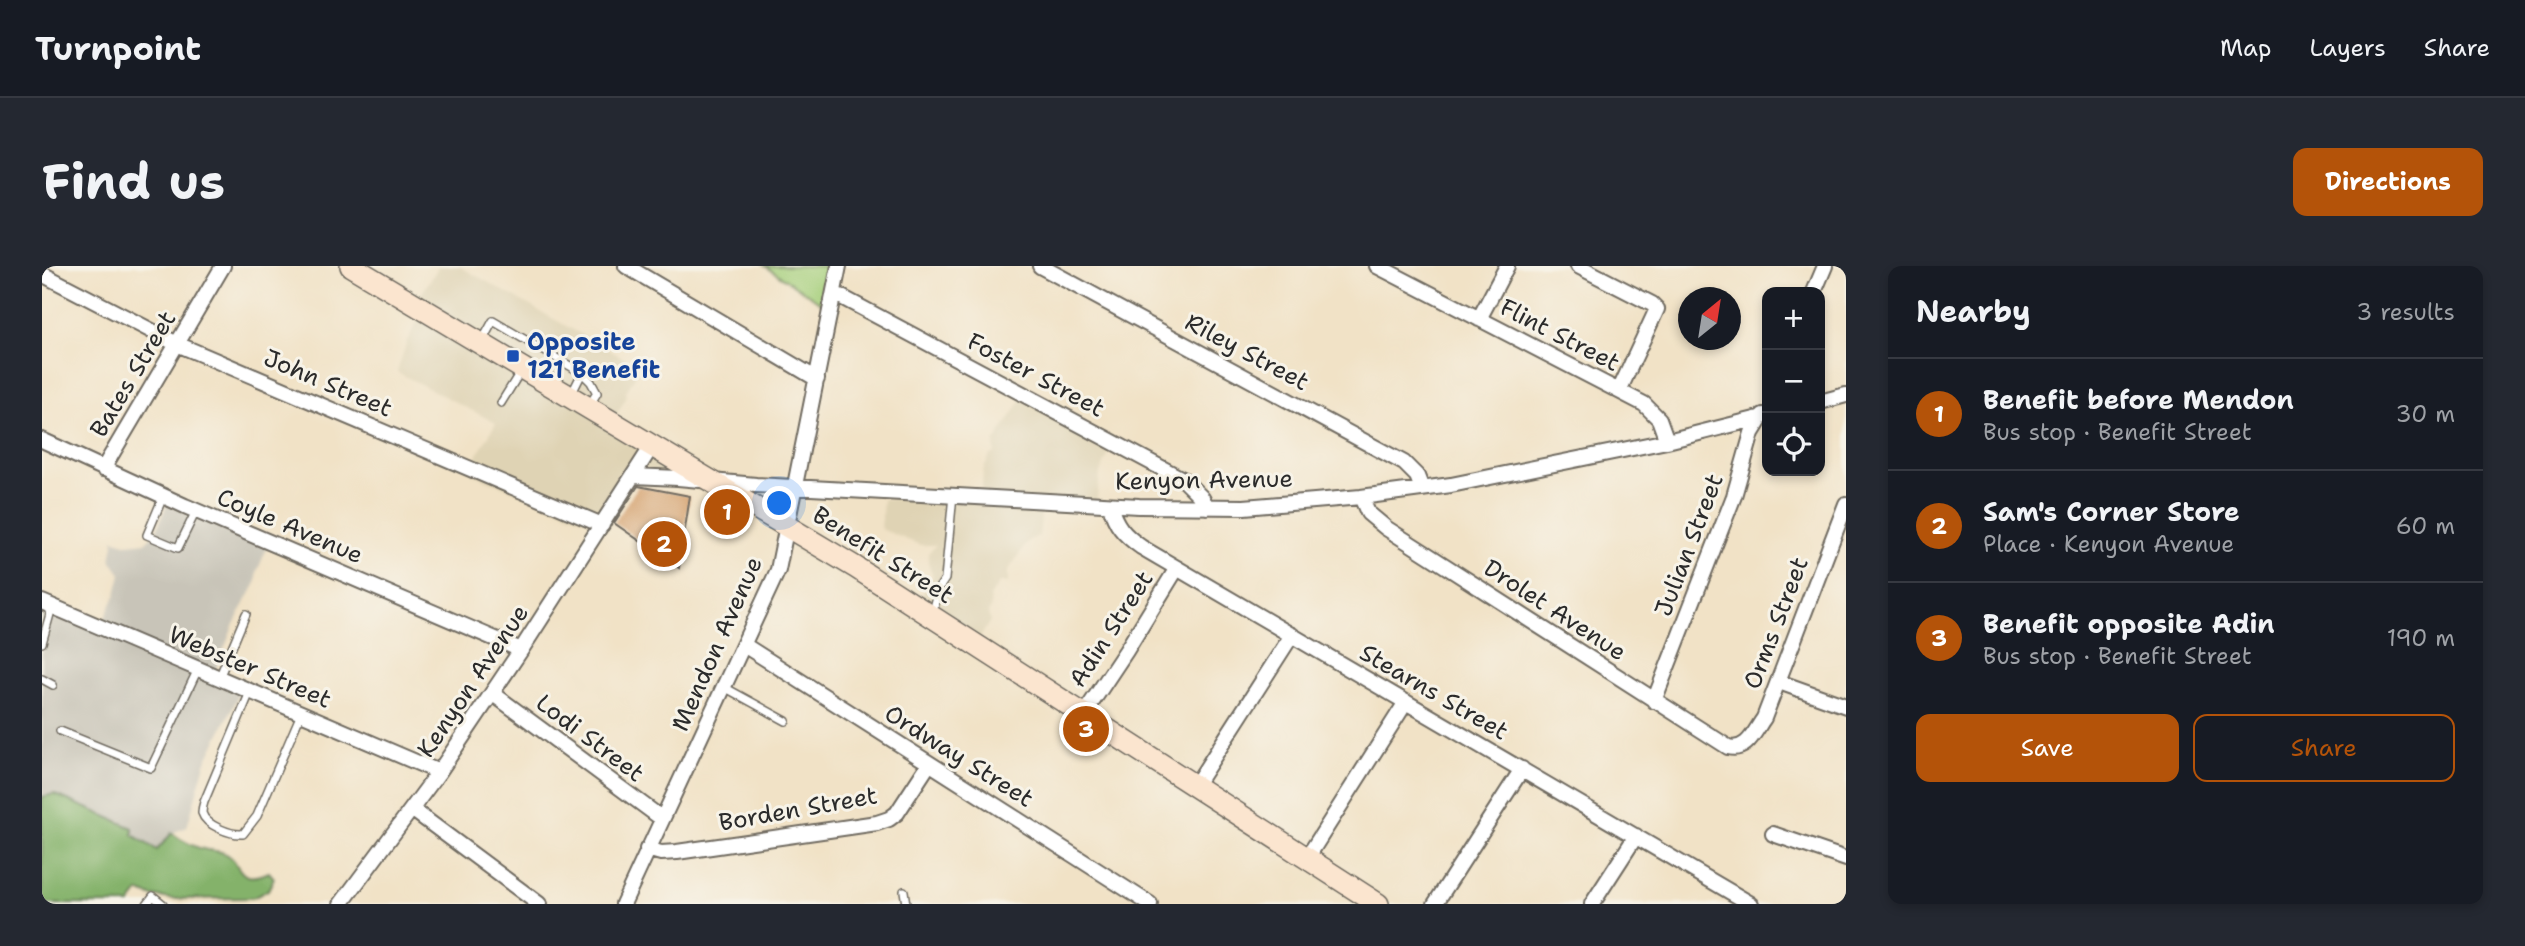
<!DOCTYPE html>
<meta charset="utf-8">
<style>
body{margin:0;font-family:"Shantell Sans",sans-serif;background:#242831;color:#f1f3f6}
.controls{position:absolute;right:21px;top:21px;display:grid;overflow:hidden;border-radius:14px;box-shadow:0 4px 10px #0003}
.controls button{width:63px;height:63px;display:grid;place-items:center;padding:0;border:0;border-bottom:2px solid #363941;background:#171b24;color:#f1f3f6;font:35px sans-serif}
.compass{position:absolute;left:1636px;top:21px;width:63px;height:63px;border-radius:50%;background:#171b24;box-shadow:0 4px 10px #0003;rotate:30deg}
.you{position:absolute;left:738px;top:238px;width:24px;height:24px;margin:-18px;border:5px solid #fff;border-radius:50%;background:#1a73e8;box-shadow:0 0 0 10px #1a73e833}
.badge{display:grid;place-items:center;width:46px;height:46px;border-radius:50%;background:#b45309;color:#fff;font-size:23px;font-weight:700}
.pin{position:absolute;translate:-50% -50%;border:4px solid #fff;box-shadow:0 2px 7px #0006}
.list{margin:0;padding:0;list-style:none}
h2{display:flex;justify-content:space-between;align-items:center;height:91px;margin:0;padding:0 28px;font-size:30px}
h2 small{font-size:23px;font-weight:400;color:#9ea1a6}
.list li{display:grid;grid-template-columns:46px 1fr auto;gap:21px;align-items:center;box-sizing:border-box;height:112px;padding:0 28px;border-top:2px solid #363941}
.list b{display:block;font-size:26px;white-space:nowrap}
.list p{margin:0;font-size:23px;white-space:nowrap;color:#9ea1a6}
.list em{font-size:23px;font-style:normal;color:#9ea1a6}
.actions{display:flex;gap:14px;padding:21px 28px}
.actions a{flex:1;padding:16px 0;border:2px solid #b45309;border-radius:14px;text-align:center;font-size:24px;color:#b45309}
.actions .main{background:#b45309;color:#fff}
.icon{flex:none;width:38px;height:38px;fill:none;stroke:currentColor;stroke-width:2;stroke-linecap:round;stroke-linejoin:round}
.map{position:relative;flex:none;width:1804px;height:638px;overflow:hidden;border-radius:14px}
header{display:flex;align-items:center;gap:42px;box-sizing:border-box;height:98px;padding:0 35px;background:#171b24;border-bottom:2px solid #363941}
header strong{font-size:33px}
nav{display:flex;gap:38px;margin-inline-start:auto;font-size:24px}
.intro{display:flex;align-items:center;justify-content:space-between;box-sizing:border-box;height:168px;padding:0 42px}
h1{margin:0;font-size:49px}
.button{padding:18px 32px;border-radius:14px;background:#b45309;color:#fff;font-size:24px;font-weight:700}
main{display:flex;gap:42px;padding:0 42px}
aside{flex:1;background:#171b24;border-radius:14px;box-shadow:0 4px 10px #0003}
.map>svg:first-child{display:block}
</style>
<header>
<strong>Turnpoint</strong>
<nav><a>Map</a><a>Layers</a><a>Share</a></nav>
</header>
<div class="intro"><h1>Find us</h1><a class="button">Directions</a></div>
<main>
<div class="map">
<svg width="1804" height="638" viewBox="0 0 1804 638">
<rect width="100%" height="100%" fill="#f7f3e8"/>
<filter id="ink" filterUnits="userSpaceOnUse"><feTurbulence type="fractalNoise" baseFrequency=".0143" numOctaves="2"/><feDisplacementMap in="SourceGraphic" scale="14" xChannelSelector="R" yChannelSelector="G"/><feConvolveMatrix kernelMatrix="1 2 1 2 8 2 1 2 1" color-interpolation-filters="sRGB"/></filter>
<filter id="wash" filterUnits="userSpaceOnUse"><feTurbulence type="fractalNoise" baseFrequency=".00686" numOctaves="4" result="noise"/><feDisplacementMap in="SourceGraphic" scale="28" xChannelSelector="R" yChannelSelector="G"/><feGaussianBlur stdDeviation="1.57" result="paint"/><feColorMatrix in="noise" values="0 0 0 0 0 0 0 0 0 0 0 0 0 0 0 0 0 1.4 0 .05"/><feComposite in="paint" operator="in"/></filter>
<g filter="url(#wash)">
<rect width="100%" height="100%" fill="#f1e2c6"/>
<path fill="#dfd3b4" d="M 397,0 L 417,0 L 594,99 L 597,103 L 584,126 L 584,132 L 569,158 L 662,216 L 611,215 L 589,220 L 559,260 L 430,208 L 436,188 L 454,157 L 355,106 L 365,75 L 379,49 L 371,41 Z
M 980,133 L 1070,180 L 1058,207 L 1054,241 L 1000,241 L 997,270 L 987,274 L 966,305 L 966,317 L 958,316 L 948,331 L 949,341 L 946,347 L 948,355 L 933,380 L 872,345 L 888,313 L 891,311 L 887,299 L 886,287 L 894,279 L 878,279 L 839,263 L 841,233 L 939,234 L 941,205 L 948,189 L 953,187 L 952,177 Z"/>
<path fill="#c8c4b8" d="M 125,238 L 226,279 L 215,306 L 215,315 L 192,358 L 171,410 L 199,425 L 163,497 L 145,561 L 130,567 L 115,584 L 91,569 L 91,562 L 79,556 L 12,528 L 0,531 L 0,339 L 58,362 L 74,328 L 79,308 L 69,294 L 72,278 L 71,273 L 86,278 L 104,276 L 114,266 Z"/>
<path fill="#a6cf7b" stroke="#687d53" stroke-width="2" d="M 723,0 L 788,0 L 781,38 Z"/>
<path fill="#84b26b" stroke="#586e4b" stroke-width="2" d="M 12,528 L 91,562 L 91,569 L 115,584 L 130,567 C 140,575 154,582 166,584 C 171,585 177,585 182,587 C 201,594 192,621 227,606 L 232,612 L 226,624 L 211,632 L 130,633 L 109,630 L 97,626 L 88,638 L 0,638 L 0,531 Z"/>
<g id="blocks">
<path fill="#d4a06d" d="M 596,220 L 648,230 L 637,302 L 572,257 Z"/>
</g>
</g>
<g filter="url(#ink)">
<use href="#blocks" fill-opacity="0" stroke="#706b61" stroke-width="2"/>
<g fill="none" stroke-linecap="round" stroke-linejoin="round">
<g stroke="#706b61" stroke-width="10">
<path id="lane" d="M 439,77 L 451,55 L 540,107 L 530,127
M 540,107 L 549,116 L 555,127 L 548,138
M 459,137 L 480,103
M 121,231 L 105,269 L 136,282 L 154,245
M 891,346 L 897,322 L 903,313 L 911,229
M 0,377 L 10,341
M 177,412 L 204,348
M 0,413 L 11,419
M 682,421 L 744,455
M 208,426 L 162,536 C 161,539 160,545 160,547 C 164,560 190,569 201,568 L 215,550 L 259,448
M 18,465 L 109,502 L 156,403
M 862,625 L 864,638
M 105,638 L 111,630 L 121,638"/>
</g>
<g stroke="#706b61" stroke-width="18">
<path id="street" d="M 584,0 L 775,113
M 998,0 L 1362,197 L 1375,210 L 1380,223
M 1335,0 L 1602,138 L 1617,153 L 1625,175
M 1536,0 L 1610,38 L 1615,43 L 1577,125
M 0,8 L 135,78 L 560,259
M 1772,26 L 1783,0
M 792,27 L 1142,214 L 1160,232 L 1165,241
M 1437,53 L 1465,0
M 1778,136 L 1804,129
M 0,174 L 143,240 L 479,384
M 61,203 L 181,0
M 592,210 L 636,212 L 714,219 L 1097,240 L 1202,241 L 1319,231 L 1409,219 L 1625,175 L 1725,150
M 1319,231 L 1326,247 L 1344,262 L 1686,481 C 1705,486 1712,466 1722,452 L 1804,238
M 1068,239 C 1073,259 1082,269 1099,281 L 1709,638
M 0,336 L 397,506
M 702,379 L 1108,638
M 1737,416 L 1804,440
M 450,427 L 619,552
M 1612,435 L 1692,230 L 1710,167 L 1721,149
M 1042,448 L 1084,385 L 1135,302
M 1153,520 L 1250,369
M 371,544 L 497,638
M 1731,568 L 1804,593
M 605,583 L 619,587 L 635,586 L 835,557 L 847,553 L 855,547 L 887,498
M 1265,592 L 1364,436
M 299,638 L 397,506 L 479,384 L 610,180
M 581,638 L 736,304 L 797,0
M 1393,638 L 1480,503
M 1550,638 L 1594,570"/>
</g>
<g stroke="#706b61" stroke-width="24">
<path id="secondary" d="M 309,0 L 813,301 L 1336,638"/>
</g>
<use href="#lane" stroke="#fff" stroke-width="7"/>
<use href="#street" stroke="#fff" stroke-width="14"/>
<use href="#secondary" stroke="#fbe5cf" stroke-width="21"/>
</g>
</g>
<rect fill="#1a4fb4" stroke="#f7f3e8" stroke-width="2.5" x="464" y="83" width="14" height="14" rx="3.5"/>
<g text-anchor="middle" stroke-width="6" stroke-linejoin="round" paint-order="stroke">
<g font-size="24" fill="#2b2b2b" stroke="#f7f3e8">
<text transform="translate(1518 69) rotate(27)" y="8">Flint Street</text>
<text transform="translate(1205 86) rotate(28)" y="8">Riley Street</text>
<text transform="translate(91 108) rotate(-59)" y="8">Bates Street</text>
<text transform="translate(994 109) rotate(28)" y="8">Foster Street</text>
<text transform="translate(286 117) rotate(23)" y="8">John Street</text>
<text transform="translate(1162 214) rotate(-1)" y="8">Kenyon Avenue</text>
<text transform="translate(248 260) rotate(23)" y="8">Coyle Avenue</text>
<text transform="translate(1647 279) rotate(-69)" y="8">Julian Street</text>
<text transform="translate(841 289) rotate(32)" y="8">Benefit Street</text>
<text transform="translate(1513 344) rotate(33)" y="8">Drolet Avenue</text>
<text transform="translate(1734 357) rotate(-69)" y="8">Orms Street</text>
<text transform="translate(1069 363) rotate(-57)" y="8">Adin Street</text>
<text transform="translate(675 378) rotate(-66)" y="8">Mendon Avenue</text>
<text transform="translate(208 401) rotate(23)" y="8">Webster Street</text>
<text transform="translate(431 415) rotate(-56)" y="8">Kenyon Avenue</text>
<text transform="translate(1392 426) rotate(30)" y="8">Stearns Street</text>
<text transform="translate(548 472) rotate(37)" y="8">Lodi Street</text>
<text transform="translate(917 490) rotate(32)" y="8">Ordway Street</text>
<text transform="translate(756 543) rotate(-10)" y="8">Borden Street</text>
</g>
<g font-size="24" font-weight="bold" fill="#164399" stroke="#f7f3e8" text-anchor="start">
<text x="485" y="84">Opposite<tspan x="485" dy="28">121 Benefit</tspan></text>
</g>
</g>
</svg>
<div class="controls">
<button>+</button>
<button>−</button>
<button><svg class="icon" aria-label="locate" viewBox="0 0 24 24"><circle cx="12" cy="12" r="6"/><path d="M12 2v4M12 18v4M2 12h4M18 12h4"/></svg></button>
</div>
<svg class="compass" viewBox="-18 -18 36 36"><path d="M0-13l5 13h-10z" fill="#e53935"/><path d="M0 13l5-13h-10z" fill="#9ea1a6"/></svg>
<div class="you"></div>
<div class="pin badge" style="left:685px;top:246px">1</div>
<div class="pin badge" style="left:622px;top:278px">2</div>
<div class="pin badge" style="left:1044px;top:463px">3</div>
</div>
<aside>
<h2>Nearby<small>3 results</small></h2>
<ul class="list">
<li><span class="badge">1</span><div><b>Benefit before Mendon</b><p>Bus stop · Benefit Street</p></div><em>30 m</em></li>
<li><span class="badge">2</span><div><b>Sam's Corner Store</b><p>Place · Kenyon Avenue</p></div><em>60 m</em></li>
<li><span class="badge">3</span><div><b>Benefit opposite Adin</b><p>Bus stop · Benefit Street</p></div><em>190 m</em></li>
</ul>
<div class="actions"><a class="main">Save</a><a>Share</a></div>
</aside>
</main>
